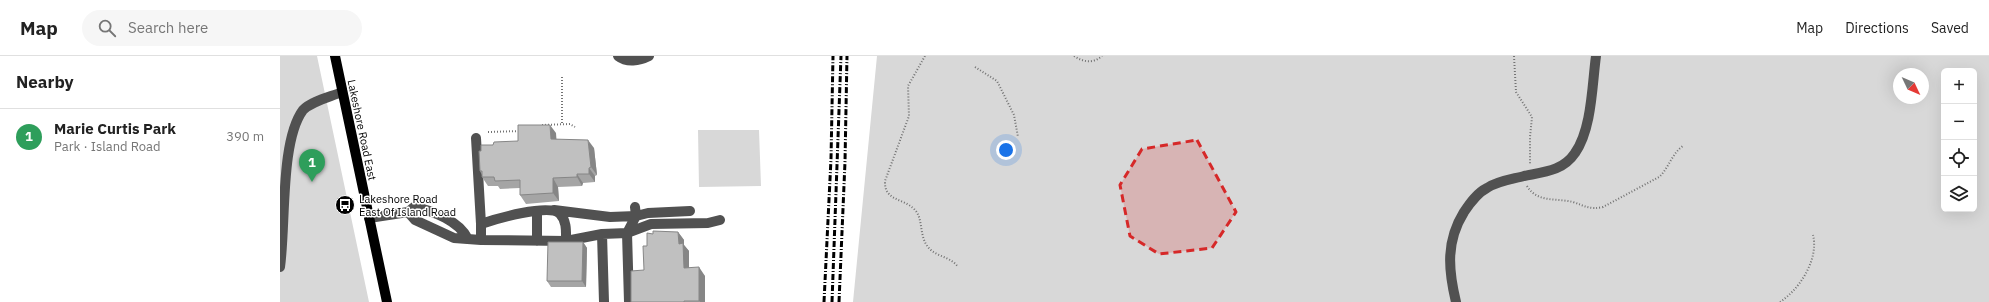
<!DOCTYPE html>
<meta charset="utf-8">
<style>
body{margin:0;font-family:"IBM Plex Sans",sans-serif;background:#f6f6f6;color:#222}
.controls{position:absolute;right:12px;top:12px;display:grid;overflow:hidden;border-radius:6px;box-shadow:0 4px 16px #0002}
.controls button{width:36px;height:36px;display:grid;place-items:center;padding:0;border:0;border-bottom:1px solid #e0e0e0;background:#fff;color:#222;font:20px sans-serif}
.compass{position:absolute;left:1613px;top:12px;width:36px;height:36px;border-radius:50%;background:#fff;box-shadow:0 4px 16px #0002;rotate:134deg}
.you{position:absolute;left:726px;top:94px;width:14px;height:14px;margin:-10px;border:3px solid #fff;border-radius:50%;background:#1a73e8;box-shadow:0 0 0 6px #1a73e833}
.badge{display:grid;place-items:center;width:26px;height:26px;border-radius:50%;background:#d93025;color:#fff;font-size:13px;font-weight:700}
.pin{position:absolute;translate:-50% -33px;filter:drop-shadow(0 1px 2px #0008)}
.pin::after{content:'';position:absolute;top:21px;width:14px;height:12px;background:inherit;clip-path:polygon(0 0,100% 0,50% 100%)}
.list{margin:0;padding:0;list-style:none}
h2{display:flex;justify-content:space-between;align-items:center;height:52px;margin:0;padding:0 16px;font-size:17px}
h2 small{font-size:13px;font-weight:400;color:#767676}
.list li{display:grid;grid-template-columns:26px 1fr auto;gap:12px;align-items:center;box-sizing:border-box;height:56px;padding:0 16px;border-top:1px solid #e0e0e0}
.list b{display:block;font-size:15px;white-space:nowrap}
.list p{margin:0;font-size:13px;white-space:nowrap;color:#767676}
.list em{font-size:13px;font-style:normal;color:#767676}
.icon{flex:none;width:22px;height:22px;fill:none;stroke:currentColor;stroke-width:2;stroke-linecap:round;stroke-linejoin:round}
.map{position:relative;flex:none;width:1709px;height:246px;overflow:hidden}
header{display:flex;align-items:center;gap:24px;box-sizing:border-box;height:56px;padding:0 20px;background:#fff;border-bottom:1px solid #e0e0e0}
header strong{font-size:19px}
nav{display:flex;gap:22px;margin-inline-start:auto;font-size:14px}
.search{width:280px;height:36px;background:#f6f6f6;display:flex;align-items:center;gap:10px;box-sizing:border-box;padding:0 14px;border-radius:22px;color:#767676;font-size:15px}
main{display:flex}
aside{flex:1;background:#fff}
.map>svg:first-child{display:block}
</style>
<header>
<strong>Map</strong>
<div class="search"><svg class="icon" aria-label="search" viewBox="0 0 24 24"><circle cx="10" cy="10" r="6"/><path d="M15 15l6 6"/></svg>Search here</div>
<nav><a>Map</a><a>Directions</a><a>Saved</a></nav>
</header>
<main>
<aside>
<h2>Nearby<small></small></h2>
<ul class="list">
<li><span class="badge" style="background:#2e9e5b">1</span><div><b>Marie Curtis Park</b><p>Park · Island Road</p></div><em>390 m</em></li>
</ul>
</aside>
<div class="map">
<svg width="1709" height="246" viewBox="0 0 1709 246">
<rect width="100%" height="100%" fill="#fff"/>
<path fill="#d8d8d8" fill-rule="evenodd" d="M 0,0 L 37,0 L 89,246 L 0,246 Z
M 597,0 L 1709,0 L 1709,246 L 573,246 ZM 1664,15 L 1694,15 L 1694,153 L 1664,153 ZM 1619,18 L 1643,18 L 1643,42 L 1619,42 Z
M 418,74 L 479,74 L 481,130 L 419,131 Z"/>
<g fill="none" stroke-linecap="round" stroke-linejoin="round">
<path stroke="#737373" stroke-width="2" stroke-dasharray="1 2" stroke-linecap="butt" d="M 645,0 L 628,30 L 629,60 L 605,125 C 604,145 623,142 634,153 C 645,163 637,183 652,195 C 660,201 672,202 678,211
M 794,0 C 803,6 813,8 822,0
M 1234,0 L 1236,36 L 1252,61 L 1250,81 L 1250,109
M 695,11 L 717,25 L 734,59 L 738,81
M 282,21 L 282,68
M 262,69 L 290,68 L 295,71
M 208,76 L 241,75
M 1247,130 C 1257,147 1277,142 1293,146 C 1305,150 1310,154 1323,151 L 1379,121 C 1389,112 1392,97 1403,90
M 1500,246 C 1520,233 1539,203 1533,179"/>
<path stroke="#515151" stroke-width="10" d="M 338,0 C 347,7 359,5 369,0
M 196,82 L 201,168
M 274,154 L 330,161 L 356,160 L 355,151
M 128,156 L 135,164 L 174,182 L 201,184 L 286,185 L 322,178 L 347,177 L 371,168 L 428,167 L 440,164
M 257,156 L 257,185
M 89,162 L 128,156 L 134,151 C 154,155 179,165 188,183
M 322,178 L 324,246
M 201,184 L 201,168 C 215,163 270,147 280,158 C 287,165 286,176 286,185
M 0,211 C 6,168 0,85 23,54 C 32,45 50,41 62,36
M 349,246 L 347,177 L 356,160 L 368,157 L 410,155
M 1176,246 C 1168,213 1166,185 1184,156 C 1190,147 1197,137 1207,132 C 1217,125 1233,123 1244,120 C 1264,116 1283,115 1295,97 C 1312,73 1312,29 1316,0"/>
<path stroke="#000" stroke-width="10" d="M 55,0 L 107,246"/>
<path stroke="#000" stroke-width="3" stroke-dasharray="6 2 1 2" stroke-linecap="butt" d="M 544,246 L 551,103 L 553,0
M 552,246 L 561,0
M 559,246 L 565,106 L 567,0"/>
</g>
<path fill="#a5a5a5" d="M 276,77 L 276,83 L 314,92 L 317,119 L 315,120 L 315,126 L 303,127 L 302,130 L 278,131 L 279,145 L 246,148 L 240,139 L 240,132 L 220,133 L 218,130 L 208,130 L 202,121 L 202,119 L 200,115 L 201,95 L 238,85 Z
M 398,176 L 404,184 L 404,189 L 409,195 L 409,212 L 425,220 L 425,246 L 351,246 L 364,214 L 367,190 L 373,178 Z
M 303,186 L 307,192 L 306,231 L 271,231 L 267,225 Z"/>
<path fill="#868686" d="M 270,69 L 276,77 L 277,91 L 271,83 Z
M 308,84 L 314,92 L 317,119 L 311,111 Z
M 309,112 L 315,120 L 315,126 L 309,118 Z
M 297,118 L 303,127 L 302,130 L 297,121 Z
M 273,122 L 278,131 L 279,145 L 273,137 Z
M 398,176 L 404,184 L 404,189 L 409,195 L 409,220 L 404,212 L 399,188 Z
M 303,186 L 307,192 L 306,231 L 302,225 Z
M 419,211 L 425,220 L 425,246 L 420,246 L 419,245 Z"/>
<path fill="#c0c0c0" stroke="#868686" d="M 238,69 L 270,69 L 271,83 L 308,84 L 311,111 L 309,112 L 309,118 L 297,118 L 297,121 L 273,122 L 273,137 L 240,139 L 240,124 L 215,125 L 214,121 L 202,121 L 202,115 L 200,115 L 199,95 L 201,95 L 201,89 L 213,89 L 214,86 L 238,85 Z
M 373,175 L 398,176 L 399,188 L 403,187 L 404,212 L 419,211 L 419,245 L 404,245 L 404,246 L 351,246 L 351,215 L 364,214 L 363,190 L 367,190 L 367,177 L 373,178 Z
M 268,186 L 303,186 L 302,225 L 267,225 Z"/>
<path fill="#d62828" fill-opacity="0.2" stroke="#d62828" stroke-width="3" stroke-dasharray="8 5" stroke-linejoin="round" d="M 917,84 L 956,156 L 932,192 L 879,198 L 850,180 L 840,129 L 862,93 Z"/>
<defs>
<g id="bus-disc" transform="scale(1)"><circle r="9.5" fill="#000" stroke="#fff"/><path d="M-5-6H5V4H4V6H2V4H-2V6H-4V4H-5ZM-3.5-4V0h7V-4ZM-3.5 1.2v1.5H-2V1.2ZM2 1.2v1.5H3.5V1.2Z" fill="#fff"/></g>
</defs>
<g fill-rule="evenodd">
<use href="#bus-disc" x="65" y="149"/>
</g>
<g text-anchor="middle" stroke-width="3" stroke-linejoin="round" paint-order="stroke">
<g font-size="11" fill="#000" stroke="#fff">
<text transform="translate(82 74) rotate(78)" y="4">Lakeshore Road East</text>
</g>
<g font-size="11" fill="#000" stroke="#fff" text-anchor="start">
<text x="79" y="147">Lakeshore Road<tspan x="79" dy="13">East Of Island Road</tspan></text>
</g>
</g>
</svg>
<div class="controls">
<button>+</button>
<button>−</button>
<button><svg class="icon" aria-label="locate" viewBox="0 0 24 24"><circle cx="12" cy="12" r="6"/><path d="M12 2v4M12 18v4M2 12h4M18 12h4"/></svg></button>
<button><svg class="icon" aria-label="layers" viewBox="0 0 24 24"><path d="M12 4l9 5-9 5-9-5zM3 14l9 5 9-5"/></svg></button>
</div>
<svg class="compass" viewBox="-18 -18 36 36"><path d="M0-13l5 13h-10z" fill="#e53935"/><path d="M0 13l5-13h-10z" fill="#767676"/></svg>
<div class="you"></div>
<div class="pin badge" style="left:32px;top:126px;background:#2e9e5b">1</div>
</div>
</main>
